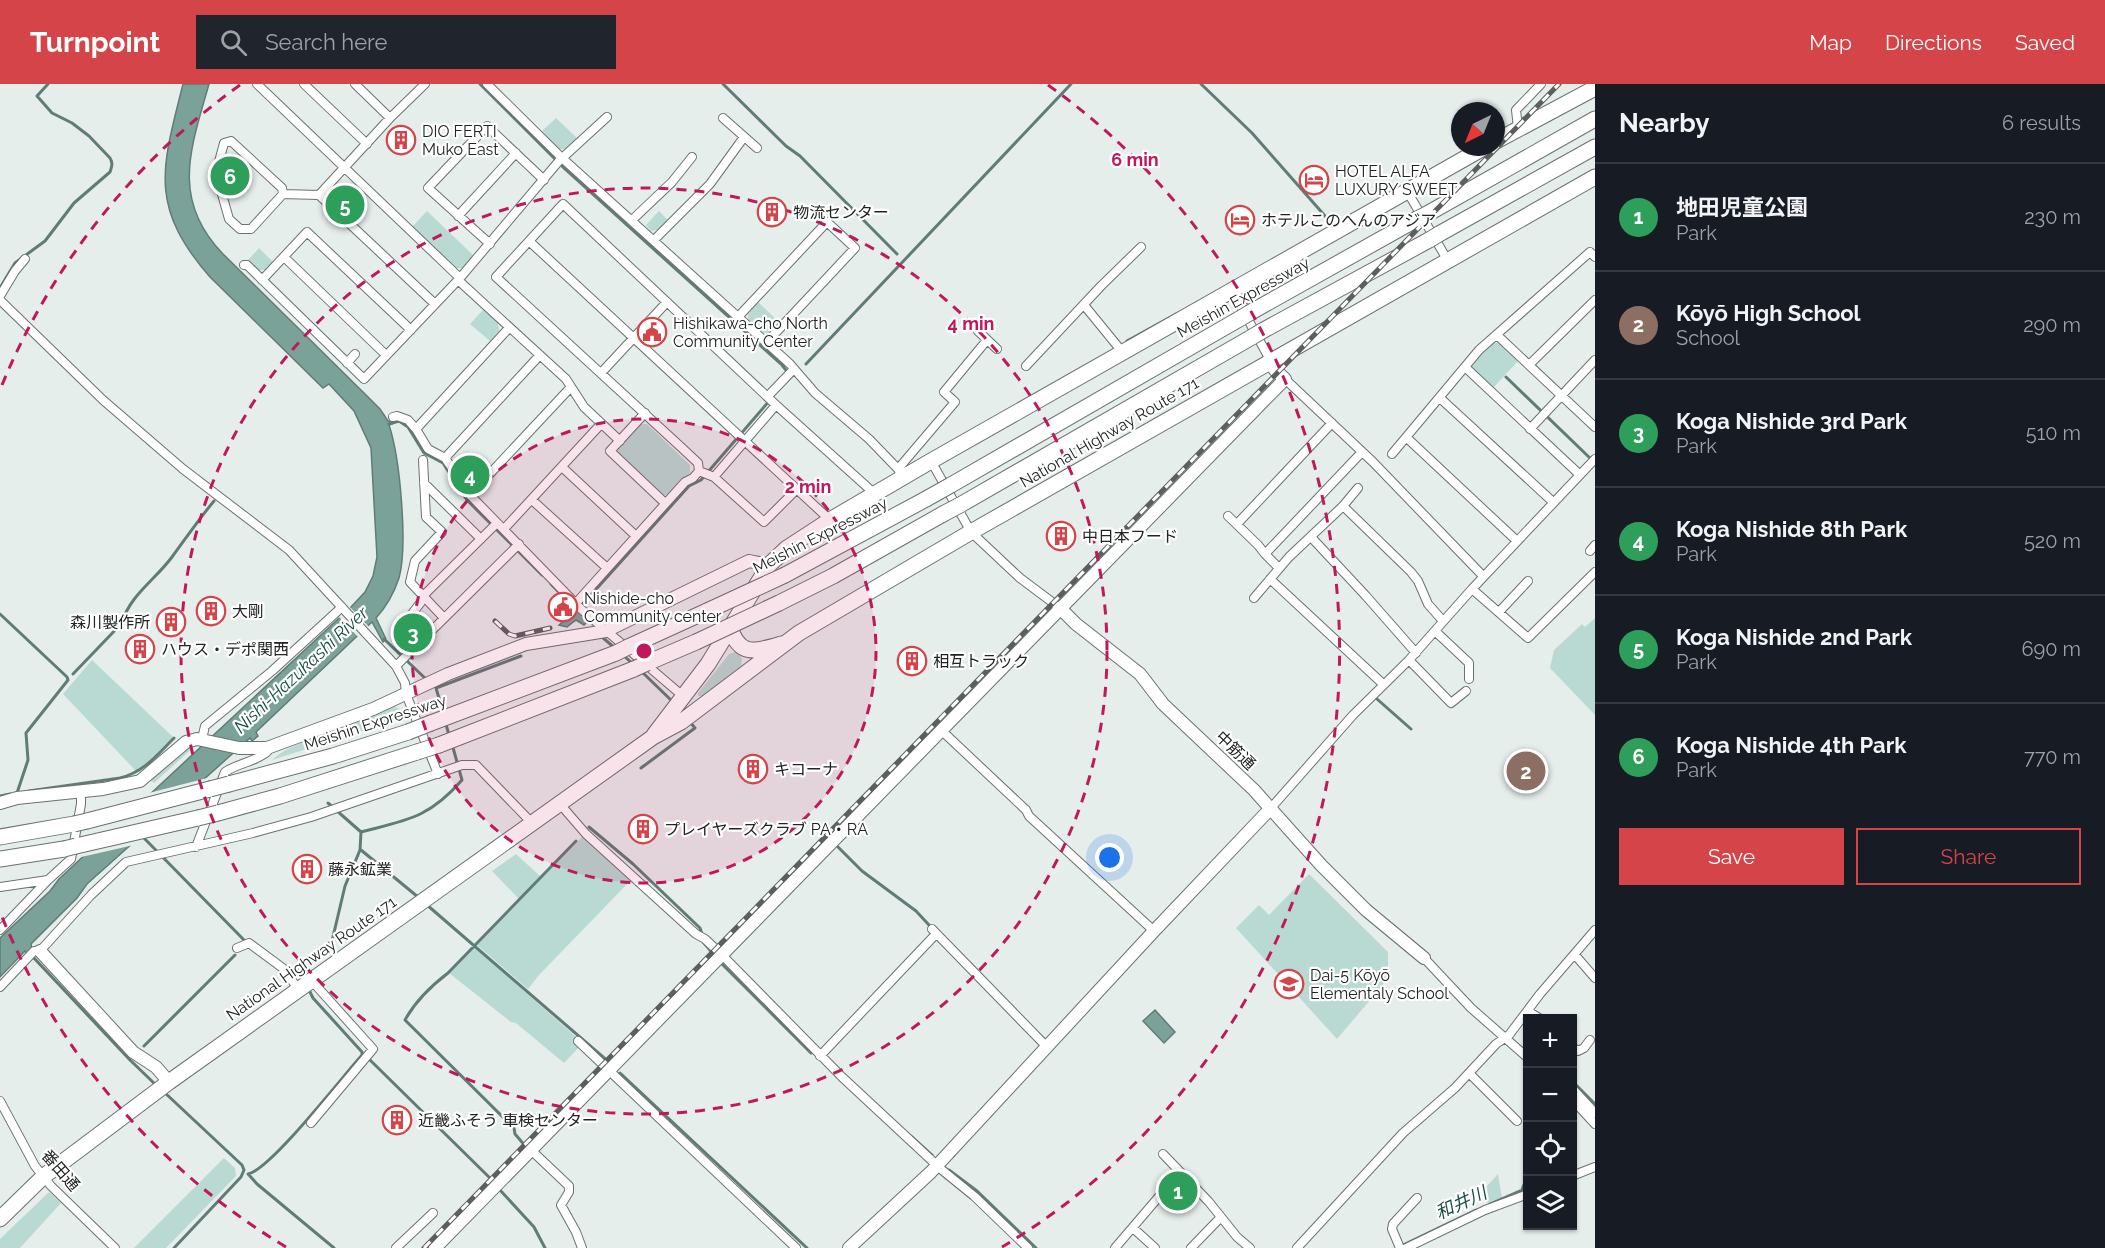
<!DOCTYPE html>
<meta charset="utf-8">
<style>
body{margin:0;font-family:Raleway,"Noto Sans JP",sans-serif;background:#20242c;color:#f1f3f6}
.controls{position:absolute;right:18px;bottom:18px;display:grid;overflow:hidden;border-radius:0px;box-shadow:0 2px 4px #0004}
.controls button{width:54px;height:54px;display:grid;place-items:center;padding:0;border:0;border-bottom:2px solid #363941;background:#171b24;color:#f1f3f6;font:30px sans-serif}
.compass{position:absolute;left:1451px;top:18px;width:54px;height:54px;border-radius:50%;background:#171b24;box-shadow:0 2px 4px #0004;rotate:223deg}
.you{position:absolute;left:1110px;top:774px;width:21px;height:21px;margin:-15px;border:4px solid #fff;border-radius:50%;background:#1a73e8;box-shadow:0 0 0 9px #1a73e833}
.badge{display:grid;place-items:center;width:39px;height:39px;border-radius:50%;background:#d44449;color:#fff;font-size:20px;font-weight:700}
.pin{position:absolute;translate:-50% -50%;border:3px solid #fff;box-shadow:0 2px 6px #0006}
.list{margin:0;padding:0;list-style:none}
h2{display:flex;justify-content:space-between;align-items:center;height:78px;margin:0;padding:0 24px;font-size:26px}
h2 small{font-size:20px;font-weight:400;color:#9ea1a6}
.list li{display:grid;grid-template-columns:39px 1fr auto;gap:18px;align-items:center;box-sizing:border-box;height:108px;padding:0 24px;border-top:2px solid #363941}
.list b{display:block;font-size:22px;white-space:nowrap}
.list p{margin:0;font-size:20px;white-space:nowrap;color:#9ea1a6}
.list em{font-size:20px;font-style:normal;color:#9ea1a6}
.actions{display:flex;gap:12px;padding:18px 24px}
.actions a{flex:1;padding:14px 0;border:2px solid #d44449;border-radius:0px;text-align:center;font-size:21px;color:#d44449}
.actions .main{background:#d44449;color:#fff}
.icon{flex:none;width:33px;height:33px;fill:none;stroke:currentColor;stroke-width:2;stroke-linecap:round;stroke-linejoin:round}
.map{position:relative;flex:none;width:1595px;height:1164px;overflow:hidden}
header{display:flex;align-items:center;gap:36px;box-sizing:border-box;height:84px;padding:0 30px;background:#d44449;color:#fff}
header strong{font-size:28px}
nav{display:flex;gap:33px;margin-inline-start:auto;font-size:21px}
.search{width:420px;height:54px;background:#20242c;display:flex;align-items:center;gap:15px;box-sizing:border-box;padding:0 21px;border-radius:0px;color:#9ea1a6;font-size:22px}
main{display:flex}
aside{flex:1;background:#171b24}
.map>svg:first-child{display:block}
</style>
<header>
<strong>Turnpoint</strong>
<div class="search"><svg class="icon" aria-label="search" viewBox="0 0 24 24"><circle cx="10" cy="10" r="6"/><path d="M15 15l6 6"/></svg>Search here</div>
<nav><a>Map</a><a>Directions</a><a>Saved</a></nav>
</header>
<main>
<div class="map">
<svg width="1595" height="1164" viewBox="0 0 1595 1164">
<rect width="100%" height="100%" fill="#e6eeec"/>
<path fill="#b8dad2" d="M 556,34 L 577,54 L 566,65 L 559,65 L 542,47 Z
M 224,78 L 243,97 L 228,113 L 221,87 Z
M 334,101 L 363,128 L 353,138 L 328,114 L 327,108 Z
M 427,127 L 474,172 L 463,184 L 455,184 L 412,143 Z
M 659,127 L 668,136 L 658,146 L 651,147 L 646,141 Z
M 259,164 L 273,178 L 266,186 L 259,186 L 248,176 Z
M 758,218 L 779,238 L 770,249 L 762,249 L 748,235 L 748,230 Z
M 483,226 L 498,239 L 499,247 L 490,257 L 470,240 Z
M 1492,259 L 1499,259 L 1518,277 L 1493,304 L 1470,282 Z
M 640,340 L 647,340 L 690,381 L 690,389 L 668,411 L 660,412 L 618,371 L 618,363 Z
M 467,382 L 480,394 L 474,400 L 468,400 L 461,388 Z
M 415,531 L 427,543 L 409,562 L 401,554 L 406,541 Z
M 1595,534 L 1595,631 L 1550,584 L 1554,566 L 1582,540 L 1585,543 Z
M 735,568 L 740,571 L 742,575 L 741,582 L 703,612 L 698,612 L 698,609 L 729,570 Z
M 92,576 L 173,653 L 147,681 L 136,687 L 63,610 Z
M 394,622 L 401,626 L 404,634 L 272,676 C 291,659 314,656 337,647 C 356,639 374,629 394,622 Z
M 196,661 L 154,699 L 150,695 L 184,664 Z
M 583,752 L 631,796 L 539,891 L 528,905 L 477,861 Z
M 516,770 L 541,793 L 519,815 L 492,787 Z
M 1309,790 L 1388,868 L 1388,895 L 1337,955 L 1236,844 L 1259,821 L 1269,831 Z
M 474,863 L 583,959 L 564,979 L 516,939 L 511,938 L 449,889 Z
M 224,1074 L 235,1084 L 236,1092 L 166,1164 L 134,1164 Z
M 1498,1090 L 1502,1114 L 1488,1119 L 1477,1113 Z
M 1178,1098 L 1184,1098 L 1190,1103 L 1174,1120 L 1166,1112 Z
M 49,1108 L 61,1119 L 20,1164 L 0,1164 L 0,1155 Z"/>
<path fill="#7ba299" stroke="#607c76" stroke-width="1.5" d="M 183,0 L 209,0 C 191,64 170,115 223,170 L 363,308 L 380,325 L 388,337 L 391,337 L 392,340 L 389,341 C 400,374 408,461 399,494 C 394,509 387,522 376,534 L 386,555 L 383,558 L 372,538 L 256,648 L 258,652 L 252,657 L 250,654 L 87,800 L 77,814 L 31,860 L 32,865 L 27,870 L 25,867 L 0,893 L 0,854 L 50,807 L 59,795 L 351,523 L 365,508 L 373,492 L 377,473 L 371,364 L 354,327 L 329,300 L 323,304 L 210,193 C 148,122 162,84 183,0 Z
M 575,522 L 590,535 L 584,541 L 576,536 L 567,543 L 559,541 L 574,527 L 573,525 Z
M 1155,926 L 1175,948 L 1164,959 L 1143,937 Z"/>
<path fill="#e6eeec" d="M 348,521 L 370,544 L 360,555 L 338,532 Z
M 211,693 L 134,761 L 77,774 L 145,710 Z"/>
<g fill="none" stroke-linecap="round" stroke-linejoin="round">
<path stroke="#607c76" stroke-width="3" d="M 480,0 L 565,85 L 782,281 L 789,290
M 723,0 L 786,62 L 800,72 L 897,170
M 1201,0 L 1252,49 L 1333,141
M 0,204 L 15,179 L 45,157 L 74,119 L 110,88 C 112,82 113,79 110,74 L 89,52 L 72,39 L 52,29 L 37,12 L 48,0
M 1127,257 L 1178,229
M 806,280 L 1071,0
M 1506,293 L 1592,376
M 389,340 L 399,337 L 408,343 L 424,369 L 443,379 L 467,416 L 542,491
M 551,500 L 576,526
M 581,522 L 689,402 L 701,396 L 770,316
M 0,530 L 67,593 L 68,596 L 26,649 L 28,676 L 17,709
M 602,553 L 616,565
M 384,555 L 427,596
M 623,571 L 634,581
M 641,587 L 673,618
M 73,590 L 122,539 C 129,512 156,495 172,473 C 186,454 199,435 214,417
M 436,604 L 443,628
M 436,604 L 521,572
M 1377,615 L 1411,645
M 445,637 L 449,651
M 641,684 L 695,644 L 689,637
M 29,707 L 120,694 C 144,688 157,671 174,654
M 0,712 L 10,710
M 589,743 L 633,780 L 700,844 L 702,850
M 361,748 C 407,736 429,734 462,696 L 452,660
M 142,752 L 244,856
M 838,763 L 862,787 L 916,827 L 929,841
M 361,766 L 418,813
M 427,821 L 610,979
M 704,859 L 715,872
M 32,870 L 33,873 L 130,976 L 157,1002
M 719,877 L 811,969
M 304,897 L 296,884 L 332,857 L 345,802 L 360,766 L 361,748 L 328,719
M 144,962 L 235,871
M 370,976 L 493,1097
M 620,989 L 807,1164
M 1572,997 L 1595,1020
M 164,1008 L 242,1081 L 244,1086 L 241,1093 L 174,1164
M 911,1052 L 932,1071
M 527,1064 L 515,1050 L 514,1044 L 405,936 C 416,916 431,902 448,889 L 576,757
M 949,1086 L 977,1107 L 1036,1164
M 248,1090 C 270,1086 343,992 362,971 L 362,968 L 313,914 L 309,906
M 249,1091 L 257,1100 L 334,1164
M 500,1106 L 534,1143 L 545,1164
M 1490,1120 L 1522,1106 L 1528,1090
M 1401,1162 L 1476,1126"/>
<g stroke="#6a716f" stroke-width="10">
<path id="street" d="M 257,0 L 460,194
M 304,0 L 367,60
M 355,0 L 390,34
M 487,0 L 562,74 L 790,280 L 815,309 L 869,355 L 898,385 L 903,394
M 723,34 L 757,64
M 1518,44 L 1516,26 L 1541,0
M 1407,107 L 1448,177
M 283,110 L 282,104 L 231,57 L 224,59 L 216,89 L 229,135 L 240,145 L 251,145 L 283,110 L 319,111 L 435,220
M 319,111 L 390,34 L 425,0
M 458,132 L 516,69
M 632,136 L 672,98 L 692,73
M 654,156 L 710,100 L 744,53
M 529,157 L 830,436
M 490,160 L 428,104 L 487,42 L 544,96
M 284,173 L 386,271
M 244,181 L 247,181 L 364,295 L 460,194 L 559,77 L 607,33
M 262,196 L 307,148 L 411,246
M 458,196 L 566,295 L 584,323 L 620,357
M 1233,208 L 1268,272 L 1270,278
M 0,212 L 15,187 L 25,175
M 0,216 L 103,316 L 183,385 L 289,466 L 396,582 L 405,599 L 406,610 L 438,690
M 1084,221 L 1124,270
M 738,233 L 827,138 L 855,164 L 767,258
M 978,247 L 997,265
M 1498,252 L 1595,343
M 347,279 L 355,270
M 1529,281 L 1595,216
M 1026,282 L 1101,202 L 1141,163
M 1465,283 L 1579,390
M 601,289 L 667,218
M 1285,295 L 1373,378 L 1483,492
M 768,312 L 793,286
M 1440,314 L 1553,418
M 645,329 L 610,367 L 665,419
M 393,333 L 397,332 L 408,336 L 416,345 L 428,365 L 445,374 L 470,411 L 581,525 L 684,613
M 416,345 L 509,244
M 1530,345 L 1595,276
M 1407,354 L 1517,457
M 1392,370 L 1479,266 L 1590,168 L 1595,173
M 445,374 L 540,271
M 423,376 L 426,433 L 442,448 L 415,477 L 410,498 L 444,534
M 931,377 L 971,448 L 1020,494 L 1060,524
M 562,383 L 636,452
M 898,385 L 955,318 L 944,308 L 987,256
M 714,393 L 776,321
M 424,399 L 481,455
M 797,405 L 764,438 L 714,393 L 699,387 L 698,379 L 682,364 L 496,193 L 563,120 L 776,321 L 875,410
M 470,411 L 571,303
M 532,416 L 607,484
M 1343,422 L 1411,488 L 1418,497 L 1428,520 L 1443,537
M 1228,432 L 1258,461 L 1265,470
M 1237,440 L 1332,339
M 504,445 L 601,340
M 1311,453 L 1366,512 L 1416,569
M 1590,467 L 1595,461
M 1279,484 L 1265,470 L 1362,368
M 1270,495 L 1383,600
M 1472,505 L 1528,554 L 1595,488
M 1254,514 L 1289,473 L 1343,422 L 1358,404
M 576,519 L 685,398 L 693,394 L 699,387
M 1499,528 L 1528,497
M 405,539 L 421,518 L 423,512 L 497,439
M 1435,547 L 1469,579 L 1469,595
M 1409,576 L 1451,619 L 1466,607
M 396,582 L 519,460
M 942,647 L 1026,726 L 1029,732 L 1154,847
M 202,655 L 205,642 L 272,587 L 342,523
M 560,720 L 586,750 L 696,850 L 705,855 L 722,871 L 842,993 L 942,1086 L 974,1112 L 1028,1164
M 1271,724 L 1353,631 L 1409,576 L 1472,505 L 1595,375
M 196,763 L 225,688 C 238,679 255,678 267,668 L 267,664
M 0,803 L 48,796 L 71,775 L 81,720 L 81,708
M 932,845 L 1046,962
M 0,846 L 48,796
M 237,864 L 249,859 L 284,885 L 298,905
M 1575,871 L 1595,894
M 1424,874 L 1471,924 L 1528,974
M 311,896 L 373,965 L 311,1039
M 0,903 L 34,867 L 40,867 L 91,811 L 126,778 L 253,749 L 311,733 L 462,681 L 476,681 L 532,739
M 1528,927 L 1539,934
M 578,957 L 796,1164
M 1572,963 L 1578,967 L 1584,964 L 1590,956
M 820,972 L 936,850
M 1469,989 L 1517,1037
M 1572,1004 L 1595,1029
M 1572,1015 L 1595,1040
M 0,1017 L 35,1082 L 51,1102 L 115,1164
M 531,1066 L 569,1102 L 569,1108 L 561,1121 L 576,1148 L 582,1164
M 1163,1070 L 1209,1118 L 1237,1153 L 1250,1164
M 1572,1092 L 1595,1083
M 1133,1144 L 1155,1164
M 396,1164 L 433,1129
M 1115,1164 L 1180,1088
M 1191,1164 L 1221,1133
M 1297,1164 L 1403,1049 L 1455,1004 L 1496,960 L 1509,951 L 1540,910 L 1595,846
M 1400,1164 L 1392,1145 L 1393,1140 L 1417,1114
M 1406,1164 L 1485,1126 L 1528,1110"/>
</g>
<g stroke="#6a716f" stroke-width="14">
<path id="secondary" d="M 1060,524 L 1076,540 L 1140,590 L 1163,620 L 1254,706 L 1321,781 L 1366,826 L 1424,874
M 0,719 L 17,714 L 103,705 L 140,697 L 186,658 L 197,655 L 239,664 L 267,664 L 373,625 L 448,590 L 526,560 L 606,547 L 749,477 L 769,481
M 40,867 L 133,968 L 156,983 L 169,998
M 435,1164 L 1285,295 L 1275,286 L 1270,278
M 849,1164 L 931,1088 L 1154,847 L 1271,724"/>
</g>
<g stroke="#6a716f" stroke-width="17">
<path id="highway" d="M 1496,57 L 1595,4
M 1427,130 L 1595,35
M 1439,150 L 1595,63
M 1251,228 L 1417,135
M 1262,247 L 1429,156
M 951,401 L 1241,234
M 960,421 L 1252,253
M 785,491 L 926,415
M 779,519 L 833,492 L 943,430
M 730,543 C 739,573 755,568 781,560
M 628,563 L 707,527
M 647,579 L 696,558
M 431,639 L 616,569
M 654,651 L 708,580 L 769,481 L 787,464 L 830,436 L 931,377 L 1485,63
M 439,661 L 634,585
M 229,700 L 333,672 L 408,648
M 218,729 L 280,712 L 417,668
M 87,737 L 210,705
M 0,753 L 74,740
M 76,762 L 198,734
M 0,775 L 64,765
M 0,1135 L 44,1092 L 169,998 L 653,653 L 681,638 L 799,549 L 971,448 L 1595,93"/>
</g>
<use href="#street" stroke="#fff" stroke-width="8"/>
<use href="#secondary" stroke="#fff" stroke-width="12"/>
<use href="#highway" stroke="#fff" stroke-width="15"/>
<g stroke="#5b605e" stroke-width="5">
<path id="rail" d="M 495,537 L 509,550 L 515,552 L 550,544
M 424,1164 L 1559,0"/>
</g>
<use href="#rail" stroke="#fff" stroke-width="3" stroke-dasharray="9" stroke-linecap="butt"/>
<g stroke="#6a716f" stroke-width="17" stroke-linecap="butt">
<path id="highway-bridge" d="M 1417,135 L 1427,130
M 1429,156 L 1439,150
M 1241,234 L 1251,228
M 1252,253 L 1262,247
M 926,415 L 951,401
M 943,430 L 960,421
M 707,527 L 785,491
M 696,558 L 779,519
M 616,569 L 628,563
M 634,585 L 647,579
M 408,648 L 431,639
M 417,668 L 439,661
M 210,705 L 229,700
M 198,734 L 218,729
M 74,740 L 87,737
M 64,765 L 76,762"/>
</g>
<use href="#highway-bridge" stroke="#fff" stroke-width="15"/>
</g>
<circle cx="644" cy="567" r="232" fill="#c2185b" fill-opacity=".12"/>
<g fill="none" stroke="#c2185b" stroke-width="3" stroke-dasharray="10 8">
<circle cx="644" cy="567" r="232"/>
<circle cx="644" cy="567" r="463"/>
<path d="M286 1163A695 695 0 0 1 2 833M2 301A695 695 0 0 1 240 1M1048 1A695 695 0 0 1 1002 1163"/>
</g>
<defs>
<g id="building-ring" transform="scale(1.5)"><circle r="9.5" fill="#fff" stroke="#d44449" stroke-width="1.5"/><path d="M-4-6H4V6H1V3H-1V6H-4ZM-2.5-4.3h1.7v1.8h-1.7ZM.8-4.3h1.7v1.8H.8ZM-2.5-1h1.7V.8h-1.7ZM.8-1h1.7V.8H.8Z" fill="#d44449"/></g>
<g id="hotel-ring" transform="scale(1.5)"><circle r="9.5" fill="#fff" stroke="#d44449" stroke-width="1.5"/><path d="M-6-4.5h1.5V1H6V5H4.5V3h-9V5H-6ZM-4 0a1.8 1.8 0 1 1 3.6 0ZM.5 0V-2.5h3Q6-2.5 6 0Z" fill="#d44449"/></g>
<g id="civic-ring" transform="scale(1.5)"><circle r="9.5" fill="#fff" stroke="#d44449" stroke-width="1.5"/><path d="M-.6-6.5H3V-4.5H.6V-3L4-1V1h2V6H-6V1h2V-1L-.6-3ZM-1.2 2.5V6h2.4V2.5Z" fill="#d44449"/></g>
<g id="school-ring" transform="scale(1.5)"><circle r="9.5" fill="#fff" stroke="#d44449" stroke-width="1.5"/><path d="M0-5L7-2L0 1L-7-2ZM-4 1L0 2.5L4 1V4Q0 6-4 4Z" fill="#d44449"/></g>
</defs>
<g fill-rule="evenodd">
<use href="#building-ring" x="401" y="56"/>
<use href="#hotel-ring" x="1314" y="96"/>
<use href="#building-ring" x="772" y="128"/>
<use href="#hotel-ring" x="1240" y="136"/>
<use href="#civic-ring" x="652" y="248"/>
<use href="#building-ring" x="1061" y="452"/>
<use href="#civic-ring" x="563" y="523"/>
<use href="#building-ring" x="211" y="527"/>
<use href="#building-ring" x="171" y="538"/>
<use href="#building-ring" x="140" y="565"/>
<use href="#building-ring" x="912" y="577"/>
<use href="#building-ring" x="753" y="685"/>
<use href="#building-ring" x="643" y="745"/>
<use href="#building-ring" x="307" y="785"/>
<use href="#school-ring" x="1289" y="900"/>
<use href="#building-ring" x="397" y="1036"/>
</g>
<g text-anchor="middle" stroke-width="4.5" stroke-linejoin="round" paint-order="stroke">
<g font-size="16" fill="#212423" stroke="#fff" text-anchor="start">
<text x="422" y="53">DIO FERTI<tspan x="422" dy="18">Muko East</tspan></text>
<text x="1335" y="93">HOTEL ALFA<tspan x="1335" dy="18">LUXURY SWEET</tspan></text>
<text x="793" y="134">物流センター</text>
<text x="1261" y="142">ホテルこのへんのアジア</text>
<text x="673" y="245">Hishikawa-cho North<tspan x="673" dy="18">Community Center</tspan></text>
<text x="1082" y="458">中日本フード</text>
<text x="584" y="520">Nishide-cho<tspan x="584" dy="18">Community center</tspan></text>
<text x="232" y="533">大剛</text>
<text x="150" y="544" text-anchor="end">森川製作所</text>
<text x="161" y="571">ハウス・デポ関西</text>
<text x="933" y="583">相互トラック</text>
<text x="774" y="691">キコーナ</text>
<text x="664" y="751">プレイヤーズクラブ PA・RA</text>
<text x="328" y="791">藤永鉱業</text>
<text x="1310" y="897">Dai-5 Kōyō<tspan x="1310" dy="18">Elementaly School</tspan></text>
<text x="418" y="1042">近畿ふそう 車検センター</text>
</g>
<g font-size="16" fill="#212423" stroke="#fff">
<text transform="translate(1243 213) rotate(-29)" y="6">Meishin Expressway</text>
<text transform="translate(1109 348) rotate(-30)" y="6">National Highway Route 171</text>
<text transform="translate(820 451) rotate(-27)" y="6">Meishin Expressway</text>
<text transform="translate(375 638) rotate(-18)" y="6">Meishin Expressway</text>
<text transform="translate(1236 666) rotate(44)" y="6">中筋通</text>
<text transform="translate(311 874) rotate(-35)" y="6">National Highway Route 171</text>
<text transform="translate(61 1086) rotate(49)" y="6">番田通</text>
</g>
<g font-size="18" font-style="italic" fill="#174f45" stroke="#fff">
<text transform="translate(301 586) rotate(-43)" y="6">Nishi-Hazukashi River</text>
<text transform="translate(1461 1119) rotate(-25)" y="6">和井川</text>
</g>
</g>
<circle cx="644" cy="567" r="9" fill="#c2185b" stroke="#fff" stroke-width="3"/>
<g font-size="18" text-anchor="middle" font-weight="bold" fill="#c2185b" stroke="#fff" stroke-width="4.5" stroke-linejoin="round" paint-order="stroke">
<text x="1135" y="82">6 min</text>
<text x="971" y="246">4 min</text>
<text x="808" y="409">2 min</text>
</g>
</svg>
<div class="controls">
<button>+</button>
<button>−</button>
<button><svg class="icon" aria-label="locate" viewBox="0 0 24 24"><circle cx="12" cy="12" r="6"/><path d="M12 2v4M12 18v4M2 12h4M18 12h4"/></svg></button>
<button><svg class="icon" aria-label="layers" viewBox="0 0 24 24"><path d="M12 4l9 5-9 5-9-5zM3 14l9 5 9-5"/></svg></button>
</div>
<svg class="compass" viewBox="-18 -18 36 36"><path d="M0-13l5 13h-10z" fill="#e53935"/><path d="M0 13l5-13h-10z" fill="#9ea1a6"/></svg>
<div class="you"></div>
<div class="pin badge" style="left:1178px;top:1107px;background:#2e9e5b">1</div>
<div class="pin badge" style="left:1526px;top:687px;background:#8d6e63">2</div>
<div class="pin badge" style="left:413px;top:549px;background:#2e9e5b">3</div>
<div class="pin badge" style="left:470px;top:391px;background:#2e9e5b">4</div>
<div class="pin badge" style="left:345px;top:121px;background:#2e9e5b">5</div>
<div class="pin badge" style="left:230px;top:92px;background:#2e9e5b">6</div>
</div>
<aside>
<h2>Nearby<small>6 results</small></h2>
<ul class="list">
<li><span class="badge" style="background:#2e9e5b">1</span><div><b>地田児童公園</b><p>Park</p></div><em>230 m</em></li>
<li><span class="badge" style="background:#8d6e63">2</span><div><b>Kōyō High School</b><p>School</p></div><em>290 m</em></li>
<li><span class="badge" style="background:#2e9e5b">3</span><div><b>Koga Nishide 3rd Park</b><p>Park</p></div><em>510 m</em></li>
<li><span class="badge" style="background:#2e9e5b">4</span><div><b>Koga Nishide 8th Park</b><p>Park</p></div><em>520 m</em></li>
<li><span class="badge" style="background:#2e9e5b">5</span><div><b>Koga Nishide 2nd Park</b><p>Park</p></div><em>690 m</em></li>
<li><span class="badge" style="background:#2e9e5b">6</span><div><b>Koga Nishide 4th Park</b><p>Park</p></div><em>770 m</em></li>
</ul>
<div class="actions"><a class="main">Save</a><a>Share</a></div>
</aside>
</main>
